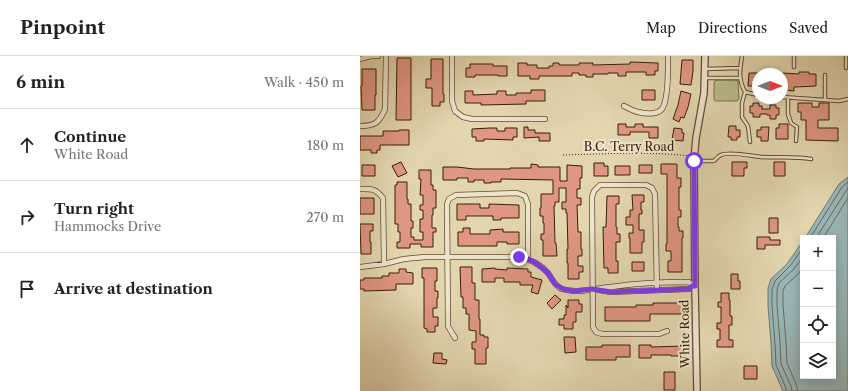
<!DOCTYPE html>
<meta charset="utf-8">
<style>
body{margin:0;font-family:"Libre Caslon Text",serif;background:#f2f2f2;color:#222}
.controls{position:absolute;right:12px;bottom:12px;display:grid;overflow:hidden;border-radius:0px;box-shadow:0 2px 10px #0003}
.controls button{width:36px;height:36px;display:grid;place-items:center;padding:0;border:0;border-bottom:1px solid #e0e0e0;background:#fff;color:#222;font:20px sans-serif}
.compass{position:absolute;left:392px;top:12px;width:36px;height:36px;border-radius:50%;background:#fff;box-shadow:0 2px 10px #0003;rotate:90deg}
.stop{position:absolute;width:12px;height:12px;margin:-9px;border:3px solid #7c3aed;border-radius:50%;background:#fff}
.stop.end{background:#7c3aed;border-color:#fff;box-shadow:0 1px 4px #0008}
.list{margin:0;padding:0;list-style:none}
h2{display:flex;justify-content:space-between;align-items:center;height:52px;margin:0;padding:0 16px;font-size:17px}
h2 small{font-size:13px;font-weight:400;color:#767676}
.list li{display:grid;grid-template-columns:26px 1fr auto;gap:12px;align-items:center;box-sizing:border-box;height:72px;padding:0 16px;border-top:1px solid #e0e0e0}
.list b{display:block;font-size:15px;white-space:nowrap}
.list p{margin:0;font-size:13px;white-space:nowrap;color:#767676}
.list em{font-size:13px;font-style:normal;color:#767676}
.icon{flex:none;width:22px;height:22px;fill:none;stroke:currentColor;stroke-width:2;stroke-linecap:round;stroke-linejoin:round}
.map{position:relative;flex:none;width:488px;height:335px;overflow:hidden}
header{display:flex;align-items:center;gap:24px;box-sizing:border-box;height:56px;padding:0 20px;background:#fff;border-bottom:1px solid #e0e0e0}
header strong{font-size:19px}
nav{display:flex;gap:22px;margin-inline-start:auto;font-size:14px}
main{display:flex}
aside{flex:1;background:#fff}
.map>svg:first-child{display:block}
</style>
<header>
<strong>Pinpoint</strong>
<nav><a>Map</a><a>Directions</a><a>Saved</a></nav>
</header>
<main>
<aside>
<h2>6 min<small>Walk · 450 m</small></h2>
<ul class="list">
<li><svg class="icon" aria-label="ahead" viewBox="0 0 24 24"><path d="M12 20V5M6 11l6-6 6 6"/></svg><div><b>Continue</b><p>White Road</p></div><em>180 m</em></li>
<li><svg class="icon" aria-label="right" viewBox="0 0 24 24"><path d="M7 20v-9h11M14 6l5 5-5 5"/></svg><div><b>Turn right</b><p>Hammocks Drive</p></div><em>270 m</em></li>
<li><svg class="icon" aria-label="arrive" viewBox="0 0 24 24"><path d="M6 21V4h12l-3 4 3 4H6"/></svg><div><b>Arrive at destination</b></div></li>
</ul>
</aside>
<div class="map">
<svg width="488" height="335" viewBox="0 0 488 335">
<rect width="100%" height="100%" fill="#e3d6af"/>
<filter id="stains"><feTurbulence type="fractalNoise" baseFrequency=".005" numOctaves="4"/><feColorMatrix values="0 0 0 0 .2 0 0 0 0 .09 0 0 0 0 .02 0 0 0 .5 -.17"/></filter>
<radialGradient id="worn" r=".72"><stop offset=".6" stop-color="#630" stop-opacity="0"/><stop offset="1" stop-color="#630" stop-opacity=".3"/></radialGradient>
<path fill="#b9bc87" stroke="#7a6c48" d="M 356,24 L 376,24 L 378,25 L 379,43 L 377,45 L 356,45 L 354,44 L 354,26 Z"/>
<path fill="#99b6b6" stroke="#737871" d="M 488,121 L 488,335 L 423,335 L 412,310 L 411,287 L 408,250 L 408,232 L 411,223 L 427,208 L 443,185 L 443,320 L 473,320 L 473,182 L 445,182 L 479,128 Z"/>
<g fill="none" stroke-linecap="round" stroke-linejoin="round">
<path stroke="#6a6960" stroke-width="1" d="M 450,182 L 482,131 L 488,126
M 456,182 L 486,135 L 488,132
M 463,182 L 488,142
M 426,335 L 426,332 L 416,309 L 415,287 L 412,250 L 412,233 L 415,225 L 430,210 L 443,192
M 432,335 L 431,330 L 421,308 L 420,286 L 417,250 L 417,234 L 419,227 L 433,214 L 443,201
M 438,335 L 436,328 L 427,307 L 426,286 L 423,249 L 423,235 L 425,230 L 438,218 L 443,211"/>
</g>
<path fill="#df9781" stroke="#3a1c0a" d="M 37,2 L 51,2 L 51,64 L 36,64 Z
M 71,3 L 83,3 L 83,38 L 84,38 L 84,46 L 80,46 L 80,50 L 72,50 L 72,32 L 66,32 L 66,23 L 71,23 Z
M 322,4 L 333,4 L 333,15 L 331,29 L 320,28 Z
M 270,6 L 298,7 L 298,15 L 295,15 L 295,19 L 286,19 L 286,16 L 266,16 L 266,20 L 258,20 L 258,17 L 248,17 L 248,18 L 233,18 L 233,21 L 226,21 L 226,19 L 219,19 L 219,17 L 212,17 L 212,20 L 179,20 L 179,23 L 170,23 L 170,20 L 158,20 L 158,7 L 167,7 L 167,9 L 177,9 L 177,12 L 189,12 L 189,10 L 193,10 L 193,7 L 199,7 L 199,9 L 219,9 L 219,7 L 233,7 L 233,9 L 270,8 Z
M 110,8 L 133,8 L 133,10 L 147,10 L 147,20 L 138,20 L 138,19 L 115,19 L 115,21 L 106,21 L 106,12 L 110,12 Z
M 2,13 L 16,13 L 16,39 L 15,39 L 15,54 L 2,54 L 1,30 L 2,30 Z
M 439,16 L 449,16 L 449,18 L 456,18 L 456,30 L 436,31 L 434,31 L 434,35 L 425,34 L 425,30 L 423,30 L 423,17 L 439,18 Z
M 389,17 L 398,17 L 398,30 L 388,30 Z
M 171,34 L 185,34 L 185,45 L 166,45 L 166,48 L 121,49 L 121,47 L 105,47 L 105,35 L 113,35 L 113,39 L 137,38 L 137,35 L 146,35 L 146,39 L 156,39 L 156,37 L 171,37 Z
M 282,34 L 295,34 L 295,44 L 282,44 Z
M 321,35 L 331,38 L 328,51 L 324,62 L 321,61 L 319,66 L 313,63 L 318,49 Z
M 393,47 L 399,47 L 399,50 L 402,50 L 402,53 L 410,53 L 410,49 L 416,49 L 416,52 L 419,52 L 419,59 L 416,59 L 416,63 L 410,63 L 410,59 L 407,59 L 407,58 L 400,58 L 400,61 L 393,61 L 393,57 L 390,57 L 390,50 L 393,50 Z
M 438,47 L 452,47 L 452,51 L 459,51 L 459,47 L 469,47 L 469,64 L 458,64 L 458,72 L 478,72 L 478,85 L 446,84 L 446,64 L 441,64 L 441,56 L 438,56 Z
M 258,68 L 266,68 L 266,71 L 275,71 L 275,68 L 283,68 L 283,71 L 298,71 L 298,82 L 289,82 L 289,76 L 270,76 L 270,79 L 258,79 Z
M 419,68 L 428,68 L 428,83 L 416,83 L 416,72 L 419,72 Z
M 369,70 L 376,70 L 376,74 L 380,74 L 380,81 L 377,81 L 377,84 L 371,84 L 371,81 L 368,81 Z
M 164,71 L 168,71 L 168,74 L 175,74 L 175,77 L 190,77 L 190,85 L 179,85 L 179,81 L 164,82 Z
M 401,71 L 409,71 L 408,85 L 401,85 L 401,81 L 397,81 L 397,74 L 401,74 Z
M 130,72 L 137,72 L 137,75 L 145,75 L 145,72 L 157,72 L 157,81 L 153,81 L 153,84 L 124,83 L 124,85 L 116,85 L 116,81 L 112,81 L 112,73 Z
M 314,72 L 322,73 L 322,77 L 324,77 L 323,85 L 312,84 Z
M 39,74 L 49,74 L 49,89 L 20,89 L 20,94 L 17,94 L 17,97 L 11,97 L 11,94 L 0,94 L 0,80 L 23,80 L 23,75 L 39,75 Z
M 41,106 L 47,117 L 38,121 L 32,110 Z
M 372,106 L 387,106 L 387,112 L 384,112 L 384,120 L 372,120 Z
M 414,106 L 425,106 L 425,120 L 414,120 Z
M 234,107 L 244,107 L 244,110 L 248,110 L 248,120 L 234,120 Z
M 171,108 L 178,109 L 178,111 L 200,111 L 200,125 L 207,125 L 207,109 L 222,110 L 222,122 L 220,122 L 220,133 L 217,133 L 217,142 L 221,142 L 221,149 L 217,149 L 218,176 L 221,176 L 221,193 L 222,193 L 222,200 L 218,200 L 218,210 L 223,210 L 223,216 L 219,216 L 219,223 L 208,223 L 208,207 L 207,207 L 207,193 L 208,193 L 207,157 L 206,157 L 206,153 L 202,153 L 202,146 L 206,146 L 206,132 L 199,132 L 199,146 L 195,146 L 195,150 L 194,150 L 195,187 L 196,187 L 197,200 L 183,200 L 183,184 L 181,184 L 181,178 L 184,178 L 184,167 L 183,167 L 183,160 L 180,160 L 180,152 L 181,152 L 181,138 L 193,138 L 193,124 L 141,123 L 141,126 L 131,126 L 131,127 L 124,127 L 124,124 L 114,124 L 114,126 L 108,126 L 108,122 L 97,122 L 97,124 L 83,124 L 83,111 L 97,111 L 114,113 L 150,113 L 150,112 L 171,112 Z
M 301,108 L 317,108 L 317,122 L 321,122 L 321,131 L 319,131 L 319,154 L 321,154 L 321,161 L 318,161 L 318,171 L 319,171 L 319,175 L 323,175 L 323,182 L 322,182 L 322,216 L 308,216 L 308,205 L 311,205 L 311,195 L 306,195 L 306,188 L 307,188 L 307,118 L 301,118 Z
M 2,109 L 15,109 L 15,120 L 2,120 Z
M 279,109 L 292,109 L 292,117 L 279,117 Z
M 255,110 L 270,110 L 270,119 L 255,119 Z
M 59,114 L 71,114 L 71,129 L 73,129 L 73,134 L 76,134 L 76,152 L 73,152 L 73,159 L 72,159 L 72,172 L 76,172 L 76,176 L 73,176 L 73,191 L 61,191 L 61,188 L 50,188 L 50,192 L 37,192 L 37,186 L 40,186 L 40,176 L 38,176 L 38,168 L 35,168 L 35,129 L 37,129 L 37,126 L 47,126 L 47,143 L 48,143 L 48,148 L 51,148 L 51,165 L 53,165 L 53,172 L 51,172 L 51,181 L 54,181 L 54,184 L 63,184 L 63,176 L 60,176 L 60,163 L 63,163 L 63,154 L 60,154 L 60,149 L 63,149 L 63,139 L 60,139 L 61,123 L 59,123 Z
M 272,139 L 284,139 L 284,146 L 281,146 L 281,154 L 282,154 L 282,158 L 279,158 L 279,174 L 284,174 L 284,186 L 282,186 L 282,197 L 270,197 L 270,182 L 269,182 L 269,177 L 273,177 L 273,169 L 266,169 L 266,161 L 270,161 L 270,154 L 273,154 Z
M 247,140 L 259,140 L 259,148 L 256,148 L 256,171 L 257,171 L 257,178 L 260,178 L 260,186 L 256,186 L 256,205 L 258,205 L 258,217 L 248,217 L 248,212 L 244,212 L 243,171 L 246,171 Z
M 0,142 L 14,142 L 14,158 L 0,158 Z
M 97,148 L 120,148 L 120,152 L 129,152 L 129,148 L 159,149 L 159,162 L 141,162 L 141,164 L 133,164 L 133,160 L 106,160 L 106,164 L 97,164 Z
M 409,162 L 418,162 L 418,177 L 409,177 Z
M 0,168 L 13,168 L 13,175 L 10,175 L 10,186 L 11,186 L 11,198 L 1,198 Z
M 103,172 L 110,172 L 110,178 L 130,178 L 130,174 L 143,173 L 143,176 L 159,176 L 159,188 L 147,188 L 147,186 L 137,186 L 137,190 L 98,190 L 98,176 L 103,176 Z
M 397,181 L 410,181 L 410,184 L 420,184 L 420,189 L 405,189 L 405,193 L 397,193 Z
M 272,206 L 284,206 L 284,215 L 272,215 Z
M 100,211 L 112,211 L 112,227 L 115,227 L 115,244 L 119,244 L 119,263 L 120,263 L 120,279 L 124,279 L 124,281 L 128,281 L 128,292 L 126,292 L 126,308 L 115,308 L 115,293 L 112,293 L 112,286 L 116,286 L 116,275 L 109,274 L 109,258 L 106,258 L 106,252 L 103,252 L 103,241 L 101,241 Z
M 62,212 L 77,212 L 77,225 L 75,225 L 75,235 L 78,235 L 78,242 L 77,242 L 77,252 L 73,252 L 73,261 L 78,261 L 78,270 L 75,270 L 75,276 L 67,276 L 67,273 L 64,272 L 64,222 L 62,222 Z
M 135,212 L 135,213 L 147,214 L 147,212 L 168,213 L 168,216 L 171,216 L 171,221 L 182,224 L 178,238 L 171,236 L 173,229 L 160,229 L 160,226 L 144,226 L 144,222 L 135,222 L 135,226 L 122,226 L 122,213 Z
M 39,213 L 46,213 L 46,216 L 53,217 L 53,228 L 36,228 L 36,234 L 4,235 L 4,233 L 0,233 L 0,224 L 4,224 L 4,222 L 22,222 L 22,220 L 29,220 L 29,217 L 39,217 Z
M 371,218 L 378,218 L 378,225 L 380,225 L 380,233 L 371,233 Z
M 361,237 L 369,237 L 369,244 L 370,244 L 370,260 L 372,260 L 372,269 L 369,269 L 369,284 L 373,284 L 373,291 L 357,291 L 357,284 L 360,284 L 360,273 L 357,273 L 357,267 L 361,267 L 361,251 L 358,251 L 358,246 L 361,246 Z
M 195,239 L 201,244 L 192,253 L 187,247 Z
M 208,244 L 219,244 L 219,248 L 222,248 L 222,256 L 216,256 L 216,266 L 213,266 L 213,273 L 204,273 L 204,269 L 199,269 L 199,263 L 204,263 L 204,259 L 206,259 L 206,249 L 208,252 Z
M 293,247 L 324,247 L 324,258 L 290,258 L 290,265 L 245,265 L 245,251 L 276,251 L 276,249 L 293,249 Z
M 204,281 L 215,281 L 216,296 L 205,297 Z
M 242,289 L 270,289 L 270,301 L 256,301 L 256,304 L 226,304 L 226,291 L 242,291 Z
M 279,289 L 291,289 L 291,291 L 325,290 L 325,300 L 311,300 L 311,299 L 291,299 L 291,302 L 279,302 Z
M 74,297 L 82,297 L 82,303 L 87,304 L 86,308 L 73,307 Z
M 384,310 L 397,310 L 397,323 L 384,323 Z
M 304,316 L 315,316 L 315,334 L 304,334 Z"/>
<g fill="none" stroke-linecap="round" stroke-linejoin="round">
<g stroke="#644a33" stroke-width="4.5">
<path id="service" d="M 382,0 C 380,14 378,23 385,36 L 398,39
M 434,0 L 434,11
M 486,0 L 486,12
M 345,13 L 380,12
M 414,17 L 414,18
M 345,22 L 379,22
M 385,36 L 382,47 L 382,61 L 388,70 L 390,86
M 422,41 L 479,45 L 488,43
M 428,42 L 428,58 L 431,67 L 437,71 L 436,85
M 465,44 L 465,19
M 335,105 L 354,105 C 356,103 358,100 361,99 C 370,95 391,100 401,101 C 418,102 435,100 451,103"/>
</g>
<g stroke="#644a33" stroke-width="6">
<path id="minor" d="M 92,0 L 92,45 L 95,55 L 103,61 L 112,63 L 185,63
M 0,3 L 11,0 L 18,0
M 264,50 C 268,52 273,55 278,56 C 285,58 297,59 302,53 C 309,43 308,12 308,0
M 0,70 C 15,70 19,67 25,53 L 26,0
M 0,133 C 12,133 15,132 23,142 L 24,208
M 0,211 L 24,208 L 44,203 L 65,201 L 159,201 C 170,203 180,208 188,217 C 193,224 194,229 202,233 C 216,238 237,232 251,231 C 277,227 303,226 329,226 L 332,230
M 238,234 L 251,236 L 329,233 L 332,230 L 333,230
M 297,234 L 295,138 L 292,132 L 286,129 L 240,129 L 234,135 L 232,141 L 233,271 L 236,276 L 242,278 L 299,278 L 307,275
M 95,282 L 88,270 L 87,148 L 89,143 L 96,139 L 157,137 L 165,140 L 168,148 L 168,203"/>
</g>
<g stroke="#644a33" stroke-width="8">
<path id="tertiary" d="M 337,335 L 335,230 L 334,105 L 336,82 L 344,37 L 345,0"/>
</g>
<path stroke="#3a1c0a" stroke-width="1" stroke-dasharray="1 2" stroke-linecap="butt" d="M 203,99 C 245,98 288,95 330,100"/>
<use href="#service" stroke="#ede4cb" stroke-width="2.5"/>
<use href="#minor" stroke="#ede4cb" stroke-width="4.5"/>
<use href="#tertiary" stroke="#ede4cb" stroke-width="5.5"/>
</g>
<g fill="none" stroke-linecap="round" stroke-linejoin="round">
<path stroke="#7c3aed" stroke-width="5" d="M 159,201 L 168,203 L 176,207 L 188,217 L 195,228 L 203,233 L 214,235 L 232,233 L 251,236 L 329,233 L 332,230 L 335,230 L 334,105"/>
</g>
<g text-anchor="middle" stroke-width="4" stroke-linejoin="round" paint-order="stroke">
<g font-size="12" fill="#3a1c0a" stroke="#ede4cb">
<text x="269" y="95">B.C. Terry Road</text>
<text transform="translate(325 278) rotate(-91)" y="4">White Road</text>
</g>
</g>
<rect width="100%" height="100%" filter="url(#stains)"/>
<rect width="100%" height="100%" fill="url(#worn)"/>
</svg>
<div class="controls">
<button>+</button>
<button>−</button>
<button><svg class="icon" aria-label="locate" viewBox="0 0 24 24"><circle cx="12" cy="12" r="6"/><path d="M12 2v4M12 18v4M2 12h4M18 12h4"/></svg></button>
<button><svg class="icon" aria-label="layers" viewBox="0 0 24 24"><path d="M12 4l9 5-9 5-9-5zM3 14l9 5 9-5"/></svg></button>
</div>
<svg class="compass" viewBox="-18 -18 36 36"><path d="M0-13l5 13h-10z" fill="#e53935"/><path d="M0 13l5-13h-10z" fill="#767676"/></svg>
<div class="stop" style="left:334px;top:105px"></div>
<div class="stop end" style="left:159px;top:201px"></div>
</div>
</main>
